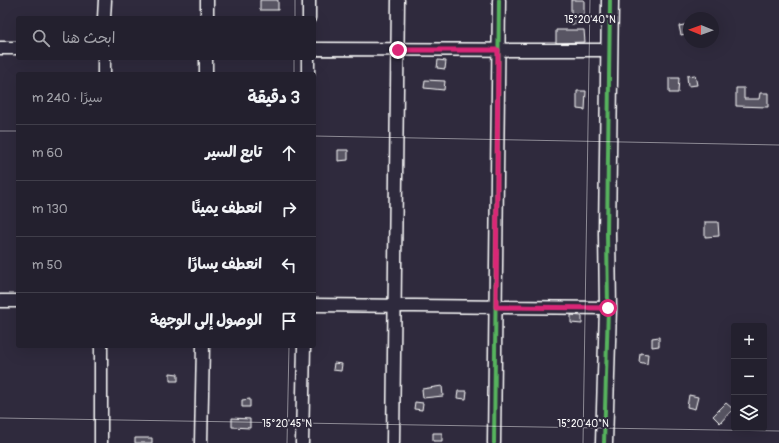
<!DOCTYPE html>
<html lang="ar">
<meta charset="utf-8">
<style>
body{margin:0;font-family:Pangolin,"Playpen Sans Arabic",sans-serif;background:#2b2836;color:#f1f3f6;direction:rtl}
.controls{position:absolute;right:12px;bottom:12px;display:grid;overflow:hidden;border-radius:4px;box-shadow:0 4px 16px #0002}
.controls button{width:36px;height:36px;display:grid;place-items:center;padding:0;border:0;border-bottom:1px solid #403e4a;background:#23202e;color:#f1f3f6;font:20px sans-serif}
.compass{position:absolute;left:683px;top:12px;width:36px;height:36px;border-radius:50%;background:#23202e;box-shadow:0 4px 16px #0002;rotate:271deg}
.stop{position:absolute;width:12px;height:12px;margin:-9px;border:3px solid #db2777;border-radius:50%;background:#fff}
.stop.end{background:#db2777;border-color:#fff;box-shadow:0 1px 4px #0008}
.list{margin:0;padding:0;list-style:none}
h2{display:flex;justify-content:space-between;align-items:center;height:52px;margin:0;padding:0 16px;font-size:17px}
h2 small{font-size:13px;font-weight:400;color:#a3a3aa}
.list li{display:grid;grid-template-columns:26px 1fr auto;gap:12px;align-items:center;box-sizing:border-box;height:56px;padding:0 16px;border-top:1px solid #403e4a}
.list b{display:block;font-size:15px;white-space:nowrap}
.list em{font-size:13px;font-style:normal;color:#a3a3aa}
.icon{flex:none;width:22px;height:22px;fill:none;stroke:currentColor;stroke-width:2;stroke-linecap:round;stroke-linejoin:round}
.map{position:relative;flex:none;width:779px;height:443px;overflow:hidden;direction:ltr}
.search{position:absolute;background:#23202e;box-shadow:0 4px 16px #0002;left:16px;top:16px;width:300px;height:44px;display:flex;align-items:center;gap:10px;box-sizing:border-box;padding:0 14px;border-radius:4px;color:#a3a3aa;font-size:15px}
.panel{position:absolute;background:#23202e;box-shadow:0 4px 16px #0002;left:16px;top:72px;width:300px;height:276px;border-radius:4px;direction:rtl}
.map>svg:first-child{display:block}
</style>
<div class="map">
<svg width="779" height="443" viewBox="0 0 779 443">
<rect width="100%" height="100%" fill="#2f2a3d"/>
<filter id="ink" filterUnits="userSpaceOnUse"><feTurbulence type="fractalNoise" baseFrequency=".025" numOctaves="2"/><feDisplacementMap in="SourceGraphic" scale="8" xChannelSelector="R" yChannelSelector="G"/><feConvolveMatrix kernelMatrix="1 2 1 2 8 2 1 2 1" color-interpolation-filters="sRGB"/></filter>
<g filter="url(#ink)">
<path fill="#595564" stroke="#fff" d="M 260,0 L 278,0 L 278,10 L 260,10 Z
M 571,0 L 584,0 L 584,24 L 571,24 Z
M 689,24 L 689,33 L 681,35 L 679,26 Z
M 556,30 L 584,30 L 585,42 L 556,43 Z
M 438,60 L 446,61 L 445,69 L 437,68 Z
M 695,75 L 697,85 L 688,86 L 687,76 Z
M 669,78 L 679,78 L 678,93 L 669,93 Z
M 425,80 L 445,81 L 444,90 L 424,88 Z
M 736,88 L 744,88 L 744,99 L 759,99 L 760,93 L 768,93 L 768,107 L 736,106 Z
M 577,91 L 586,91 L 585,110 L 577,109 Z
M 338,150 L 348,150 L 348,160 L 338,161 Z
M 705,222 L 718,222 L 719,236 L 705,237 Z
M 571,315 L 582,316 L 582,324 L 571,323 Z
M 659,337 L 659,346 L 652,347 L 652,338 Z
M 640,353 L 648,354 L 647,364 L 639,362 Z
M 334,363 L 342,364 L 341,371 L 333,370 Z
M 170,373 L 178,374 L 178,381 L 170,381 Z
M 442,386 L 443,396 L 423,398 L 422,389 Z
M 458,391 L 467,391 L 466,399 L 457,398 Z
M 689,395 L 698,397 L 695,409 L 687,407 Z
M 250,399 L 250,407 L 242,407 L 242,400 Z
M 415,402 L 423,403 L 422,410 L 414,409 Z
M 726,403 L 733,409 L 720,423 L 713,416 Z
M 232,418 L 250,419 L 250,428 L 232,427 Z
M 433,433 L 442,433 L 442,441 L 433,441 Z
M 135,438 L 152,438 L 152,443 L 135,443 Z"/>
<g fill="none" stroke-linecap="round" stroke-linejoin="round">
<g stroke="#fff" stroke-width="15">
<path id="minor" d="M 104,18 L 105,0
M 207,18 L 207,0
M 309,18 L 309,0
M 0,48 L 18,48
M 314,49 L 610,50
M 104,74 L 104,58
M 206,74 L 206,58
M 308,74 L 308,58
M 0,301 L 18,301
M 314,305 L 608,308
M 101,443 L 101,346
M 201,443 L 203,346
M 302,443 L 304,346
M 393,443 L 398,0
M 494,443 L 499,0"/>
</g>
<g stroke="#fff" stroke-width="19">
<path id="tertiary" d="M 604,443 L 608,308 L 607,234 L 610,0"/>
</g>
<use href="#minor" stroke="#2f2a3d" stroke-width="12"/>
<use href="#tertiary" stroke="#2f2a3d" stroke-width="16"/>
<g stroke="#2f2a3d" stroke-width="6">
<path id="cycleway" d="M 494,443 L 499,0
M 604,443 L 608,308 L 607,234 L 610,0"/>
</g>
<use href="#cycleway" stroke="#56b35d" stroke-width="4"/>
</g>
</g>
<g fill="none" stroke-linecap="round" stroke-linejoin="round" filter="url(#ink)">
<path stroke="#db2777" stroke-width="5" d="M 398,50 L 498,50 L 496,307 L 608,308"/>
</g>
<path fill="none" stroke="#fff" stroke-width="1" stroke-opacity="0.45" d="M 295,18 L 295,0M 294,74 L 294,58M 0,131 L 18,131M 314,136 L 779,145M 0,418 L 779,431M 287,443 L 289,346M 583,443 L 590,0"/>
<g font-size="10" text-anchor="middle" fill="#fff" stroke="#2f2a3d" stroke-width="4" stroke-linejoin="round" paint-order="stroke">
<text x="590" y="23">15°20'40"N</text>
<text x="287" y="427">15°20'45"N</text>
<text x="583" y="427">15°20'40"N</text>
</g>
</svg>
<div class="controls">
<button>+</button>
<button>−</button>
<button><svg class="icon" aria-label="layers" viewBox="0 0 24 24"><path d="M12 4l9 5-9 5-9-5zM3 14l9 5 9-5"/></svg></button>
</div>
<svg class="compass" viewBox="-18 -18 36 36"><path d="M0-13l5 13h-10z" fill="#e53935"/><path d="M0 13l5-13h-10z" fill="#a3a3aa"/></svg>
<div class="stop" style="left:608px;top:308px"></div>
<div class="stop end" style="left:398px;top:50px"></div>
<div class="search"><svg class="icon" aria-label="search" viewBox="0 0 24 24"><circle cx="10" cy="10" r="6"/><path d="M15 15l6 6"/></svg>ابحث هنا</div>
<section class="panel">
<h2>3 دقيقة<small>سيرًا · 240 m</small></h2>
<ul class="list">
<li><svg class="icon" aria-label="ahead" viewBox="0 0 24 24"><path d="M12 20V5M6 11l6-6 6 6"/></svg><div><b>تابع السير</b></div><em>60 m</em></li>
<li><svg class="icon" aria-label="right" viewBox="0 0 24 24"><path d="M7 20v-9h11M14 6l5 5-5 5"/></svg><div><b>انعطف يمينًا</b></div><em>130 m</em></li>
<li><svg class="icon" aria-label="left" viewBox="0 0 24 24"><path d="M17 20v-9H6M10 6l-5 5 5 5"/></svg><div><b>انعطف يسارًا</b></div><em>50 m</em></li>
<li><svg class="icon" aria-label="arrive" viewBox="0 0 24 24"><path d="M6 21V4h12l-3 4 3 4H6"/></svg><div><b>الوصول إلى الوجهة</b></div></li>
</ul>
</section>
</div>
